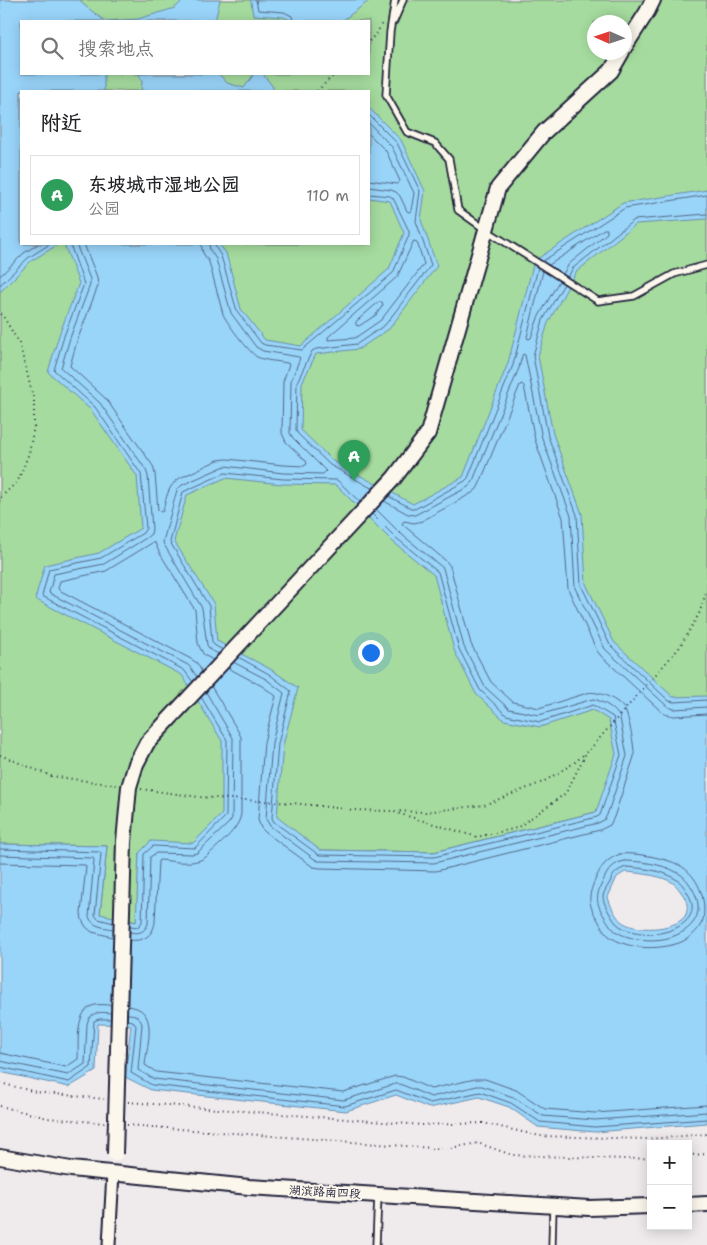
<!DOCTYPE html>
<html lang="zh">
<meta charset="utf-8">
<style>
body{margin:0;font-family:"Shantell Sans","LXGW WenKai TC",sans-serif;background:#f2f2f2;color:#202124}
.controls{position:absolute;right:15px;bottom:15px;display:grid;overflow:hidden;border-radius:0px;box-shadow:0 2px 12px #0003}
.controls button{width:45px;height:45px;display:grid;place-items:center;padding:0;border:0;border-bottom:1px solid #e0e0e0;background:#fff;color:#202124;font:25px sans-serif}
.compass{position:absolute;left:587px;top:15px;width:45px;height:45px;border-radius:50%;background:#fff;box-shadow:0 2px 12px #0003;rotate:273deg}
.you{position:absolute;left:370px;top:652px;width:18px;height:18px;margin:-12px;border:4px solid #fff;border-radius:50%;background:#1a73e8;box-shadow:0 0 0 8px #1a73e833}
.badge{display:grid;place-items:center;width:32px;height:32px;border-radius:50%;background:#c8321e;color:#fff;font-size:16px;font-weight:700}
.pin{position:absolute;translate:-50% -41px;filter:drop-shadow(0 1px 2px #0008)}
.pin::after{content:'';position:absolute;top:26px;width:18px;height:15px;background:inherit;clip-path:polygon(0 0,100% 0,50% 100%)}
.list{margin:0;padding:0;list-style:none}
h2{display:flex;justify-content:space-between;align-items:center;height:65px;margin:0;padding:0 20px;font-size:21px}
h2 small{font-size:16px;font-weight:400;color:#757577}
.list li{display:grid;grid-template-columns:32px 1fr auto;gap:15px;align-items:center;box-sizing:border-box;height:80px;margin:0 10px 10px;padding:0 10px;border:1px solid #e0e0e0;border-radius:0px}
.list b{display:block;font-size:19px;white-space:nowrap}
.list p{margin:0;font-size:16px;white-space:nowrap;color:#757577}
.list em{font-size:16px;font-style:normal;color:#757577}
.icon{flex:none;width:28px;height:28px;fill:none;stroke:currentColor;stroke-width:2;stroke-linecap:round;stroke-linejoin:round}
.map{position:relative;flex:none;width:707px;height:1245px;overflow:hidden}
.search{position:absolute;background:#fff;box-shadow:0 2px 12px #0003;left:20px;top:20px;width:350px;height:55px;display:flex;align-items:center;gap:12px;box-sizing:border-box;padding:0 18px;border-radius:0px;color:#757577;font-size:19px}
.panel{position:absolute;background:#fff;box-shadow:0 2px 12px #0003;left:20px;top:90px;width:350px;height:155px;border-radius:0px}
.map>svg:first-child{display:block}
</style>
<div class="map">
<svg width="707" height="1245" viewBox="0 0 707 1245">
<rect width="100%" height="100%" fill="#efebec"/>
<filter id="ink" filterUnits="userSpaceOnUse"><feTurbulence type="fractalNoise" baseFrequency=".02" numOctaves="2"/><feDisplacementMap in="SourceGraphic" scale="10" xChannelSelector="R" yChannelSelector="G"/><feConvolveMatrix kernelMatrix="1 2 1 2 8 2 1 2 1" color-interpolation-filters="sRGB"/></filter>
<g filter="url(#ink)">
<path fill="#a5db9e" stroke="#647e6c" fill-rule="evenodd" d="M 0,0 L 707,0 L 707,718 L 596,812 L 434,852 L 320,850 L 139,853 L 137,922 L 100,915 L 107,846 L 0,844 ZM 21,21 L 369,21 L 369,74 L 21,74 ZM 594,22 L 624,22 L 624,52 L 594,52 ZM 21,91 L 369,91 L 369,244 L 21,244 Z"/>
<path fill="#99d4f9" stroke="#698dad" fill-rule="evenodd" d="M 0,0 L 80,0 L 84,5 L 105,21 L 138,19 L 175,8 L 183,0 L 220,0 L 215,21 L 21,21 L 21,74 L 104,74 L 104,91 L 21,91 L 21,244 L 59,244 L 31,261 L 0,292 Z
M 250,0 L 370,0 L 342,21 L 293,21 L 283,17 L 253,15 L 251,2 Z
M 139,74 L 219,74 L 227,83 L 244,88 L 254,74 L 263,74 L 273,87 L 273,91 L 141,91 L 142,82 Z
M 369,108 L 401,140 L 425,191 L 421,220 L 437,266 L 389,329 L 359,349 L 316,354 L 302,383 L 301,430 L 333,461 L 413,504 L 463,477 L 508,363 L 534,261 L 623,203 L 707,190 L 707,219 L 636,224 L 576,272 L 548,323 L 538,356 L 553,434 L 582,514 L 586,584 L 614,642 L 673,697 L 707,696 L 707,1123 L 595,1132 L 538,1127 L 509,1107 L 479,1097 L 429,1108 L 396,1095 L 346,1111 L 151,1090 L 125,1077 L 131,1025 L 98,1024 L 96,1071 L 69,1087 L 0,1072 L 0,844 L 107,846 L 100,914 L 136,922 L 139,853 L 151,841 L 193,843 L 222,814 L 222,741 L 182,675 L 35,599 L 45,565 L 99,553 L 141,528 L 137,476 L 91,410 L 48,372 L 59,335 L 79,283 L 64,244 L 219,244 L 226,253 L 241,309 L 265,340 L 301,346 L 389,269 L 404,233 L 390,201 L 369,198 ZM 225,478 L 282,484 L 336,485 L 392,541 L 434,575 L 454,650 L 476,694 L 504,720 L 540,727 L 593,710 L 609,720 L 616,754 L 596,812 L 434,852 L 320,850 L 277,817 L 283,745 L 298,688 L 272,670 L 217,641 L 214,604 L 174,541 L 187,495 ZM 625,872 C 639,873 657,875 670,881 C 677,885 681,892 685,898 C 688,904 688,911 685,916 C 675,931 633,932 621,921 C 615,915 610,905 608,897 L 617,877 Z"/>
<g fill="none" stroke-linecap="round" stroke-linejoin="round">
<path stroke="#526987" stroke-width="1" d="M 256,0 L 258,10 L 284,12 L 292,16 L 293,21
M 369,115 L 397,143 L 420,191 L 416,221 L 431,265 L 385,325 L 357,344 L 316,349 L 312,351 L 297,382 L 296,430 L 298,434 L 330,465 L 373,489
M 369,123 L 392,147 L 414,193 L 411,211 L 409,212 L 407,211 L 400,196 L 396,192 L 391,190 L 369,187
M 369,134 L 386,151 L 400,181 L 397,184 L 369,180
M 414,241 L 417,242 L 424,264 L 381,320 L 355,338 L 328,340 L 328,337 L 397,277 Z
M 70,244 L 84,284 L 64,336 L 54,370 L 95,407 L 141,474 L 146,528 L 143,533 L 101,558 L 49,569 L 42,596 L 184,670 L 193,682
M 76,244 L 90,279 L 90,285 L 70,338 L 61,368 L 100,403 L 146,470 L 148,476 L 152,529 L 151,534 L 146,538 L 104,564 L 54,574 L 49,593 L 188,665 L 191,668 L 197,677
M 84,244 L 97,277 L 98,286 L 77,341 L 70,366 L 106,399 L 153,466 L 155,474 L 158,510 L 161,512 L 163,511 C 166,498 168,485 180,478 L 218,460 L 227,459 L 283,465 L 304,466 L 307,464 L 306,461 L 286,442 L 282,433 L 283,382 L 289,364 L 287,363 C 278,361 265,361 257,357 C 249,352 226,322 223,314 L 209,262 L 203,253 L 201,244
M 209,244 L 210,250 L 216,259 L 231,313 L 256,347 L 263,351 L 299,357 L 300,358 L 291,381 L 290,433 L 293,438 L 326,471 L 323,474 L 283,473 L 225,466 L 182,485 L 177,490 L 164,538 L 163,543 L 202,608 L 207,645 L 210,650 L 219,654
M 215,244 L 216,248 L 221,256 L 237,311 L 261,343 L 265,345 L 302,350 L 393,273 L 409,235 L 409,231 L 393,198 L 390,196 L 369,194
M 543,261 L 625,208 L 707,195
M 549,265 L 604,229 L 607,229 L 607,233 L 569,264 L 563,274
M 543,271 L 527,337 L 528,339 L 531,338 L 538,318 L 559,281
M 0,276 L 24,253 L 38,244
M 568,277 L 573,268 L 634,220 L 707,214
M 564,284 L 543,320 L 533,356 L 548,436 L 577,515 L 581,585 L 610,645 L 669,701 L 674,702 L 707,700
M 0,285 L 28,258 L 50,244
M 379,302 L 382,302 L 383,305 L 376,315 L 359,326 L 356,325 L 356,322 Z
M 388,496 L 411,508 L 415,509 L 465,481 L 468,478 L 513,365 L 538,268
M 384,501 L 408,514 L 415,515 L 468,487 L 472,483 L 519,368 L 522,356 L 523,354 L 525,355 L 542,438 L 571,516 L 575,588 L 605,649 L 668,707 L 674,709 L 707,707
M 223,650 L 214,645 L 212,642 L 209,606 L 170,542 L 183,492 L 225,473 L 283,479 L 337,480 L 360,502
M 238,657 L 269,674 L 291,691 L 278,744 L 272,818 L 274,822 L 319,855 L 434,857 L 597,817 L 600,815 L 621,755 L 613,717 L 593,705 L 540,722 L 506,715 L 480,690 L 459,649 L 438,572 L 395,537 L 372,514
M 233,662 L 266,679 L 284,693 L 272,743 L 266,819 L 270,826 L 313,858 L 318,861 L 434,863 L 598,823 L 604,820 L 607,815 L 627,756 L 620,718 C 616,709 603,701 593,699 L 539,715 L 509,709 L 485,687 L 464,647 L 443,568 L 400,533 L 376,509
M 228,668 L 262,686 L 276,696 L 264,742 L 258,820 L 261,828 L 265,832 L 313,867 L 320,868 L 436,871 L 600,830 L 610,825 L 614,817 L 634,757 C 635,748 629,718 625,710 C 619,700 599,690 587,693 L 539,708 L 513,702 L 491,682 L 471,644 L 450,566 L 446,561 L 402,524 L 404,521 L 414,523 L 422,521 L 472,493 L 477,489 L 480,483 L 520,385 L 522,384 L 524,386 L 535,440 L 563,518 L 568,589 L 597,651 L 601,656 L 664,714 L 674,716 L 707,714
M 202,672 L 197,663 L 191,659 L 59,590 L 58,588 L 60,581 L 106,571 L 152,543 L 155,543 L 159,552 L 195,610 L 198,643 L 200,648 L 204,655 L 213,660
M 0,849 L 100,852 L 101,854 L 95,915 L 98,919 L 114,923
M 620,854 C 634,852 666,858 679,865 C 698,875 707,899 703,920 C 699,930 690,939 679,943 C 658,950 628,950 609,936 C 604,932 601,926 598,920 C 587,904 588,895 596,878 C 602,865 606,860 620,854 Z
M 0,855 L 93,858 L 94,860 L 89,917 C 93,927 103,927 113,929
M 624,861 C 639,861 663,864 676,872 C 683,875 688,881 692,888 C 707,913 693,931 668,938 C 652,942 625,940 613,929 C 609,925 607,920 604,916 C 595,902 596,895 603,881 C 608,870 612,864 624,861 Z
M 0,863 L 85,865 L 86,867 L 81,913 L 82,920 L 86,927 L 92,932 L 113,937
M 626,867 C 640,868 662,870 674,878 C 680,881 684,886 687,892 C 702,915 682,929 660,933 C 649,935 625,933 616,923 C 614,921 612,917 610,914 C 607,909 603,902 603,896 C 604,891 608,886 610,882 C 613,874 617,870 626,867 Z
M 130,926 L 138,927 L 142,922 L 144,854 L 153,846 L 195,848 L 226,816 L 227,740 L 201,697
M 130,932 C 138,934 144,933 148,924 L 150,857 L 156,853 L 192,854 L 197,853 L 229,823 L 232,818 L 233,738 L 206,692
M 129,940 C 143,942 153,936 155,922 L 158,861 L 160,860 C 174,861 193,866 206,857 C 217,846 239,830 241,814 L 241,737 L 238,731 L 211,686
M 127,1006 C 160,1008 147,1043 145,1065 L 156,1072 L 343,1092 L 395,1076 L 403,1077 L 431,1089 L 475,1079 L 485,1079 L 516,1090 L 545,1109 L 595,1113 L 707,1105
M 127,1014 C 135,1014 139,1016 142,1024 L 138,1070 L 154,1079 L 344,1100 L 395,1084 L 400,1084 L 431,1097 L 477,1086 L 482,1086 L 513,1097 L 543,1116 L 595,1120 L 707,1112
M 127,1020 L 133,1021 L 136,1026 L 131,1073 L 152,1085 L 345,1106 L 396,1090 L 430,1103 L 480,1092 L 511,1103 L 540,1122 L 595,1127 L 707,1119
M 0,1053 L 66,1067 L 78,1059 C 79,1043 74,1010 95,1005 C 100,1004 106,1005 111,1005
M 0,1061 L 68,1075 L 85,1064 L 87,1024 C 90,1011 100,1012 111,1013
M 0,1067 L 69,1082 L 91,1067 L 94,1021 L 99,1019 L 111,1019"/>
<g stroke="#22223b" stroke-width="9">
<path id="service" d="M 395,0 L 390,32 L 386,95 L 407,132 L 435,143 L 449,159 L 458,210 L 486,230 L 598,301 L 634,296 L 674,274 L 707,265
M 394,21 L 403,0
M 376,1245 L 378,1195
M 552,1245 L 553,1207"/>
</g>
<g stroke="#22223b" stroke-width="15">
<path id="minor" d="M 109,1245 L 113,1173"/>
</g>
<g stroke="#22223b" stroke-width="18">
<path id="tertiary" d="M 624,48 L 647,12 L 653,0
M 124,842 L 129,787 L 136,764 L 147,743 L 394,478 L 428,433 L 498,188 L 544,132 L 611,71 L 622,52
M 0,1157 L 71,1169 L 249,1187 L 589,1208 L 651,1206
M 688,1205 L 707,1204"/>
</g>
<path stroke="#22223b" stroke-width="2" stroke-dasharray="1 4" stroke-linecap="butt" d="M 369,41 L 377,33 L 383,21
M 317,91 L 335,74
M 0,314 L 3,316 L 19,343 L 27,373 L 34,401 L 34,426 L 29,453 L 18,481 L 0,498
M 0,755 L 51,776 L 116,785
M 141,789 L 199,797 L 292,803 L 354,810 L 425,812 L 484,805 L 543,782 L 574,763 L 591,748 L 679,648 L 699,614 L 707,590
M 394,812 L 477,837 L 517,828 L 566,793 L 586,753
M 0,1083 L 36,1092 L 104,1099
M 128,1102 L 422,1125 L 483,1123 L 540,1136 L 649,1139 L 707,1134
M 0,1106 L 48,1118 L 105,1123
M 127,1125 L 445,1149 L 478,1143 L 512,1155 L 625,1159 L 651,1158
M 688,1155 L 707,1154"/>
<use href="#service" stroke="#fbf7ec" stroke-width="5.5"/>
<use href="#minor" stroke="#fbf7ec" stroke-width="11"/>
<use href="#tertiary" stroke="#fbf7ec" stroke-width="14"/>
<g stroke="#22223b" stroke-width="18" stroke-linecap="butt">
<path id="tertiary-bridge" d="M 115,1154 L 124,842"/>
</g>
<use href="#tertiary-bridge" stroke="#fbf7ec" stroke-width="14"/>
</g>
</g>
<g text-anchor="middle" stroke-width="4" stroke-linejoin="round" paint-order="stroke">
<g font-size="12" fill="#22223b" stroke="#fbf7ec">
<text transform="translate(325 1192) rotate(3)" y="4">湖滨路南四段</text>
</g>
</g>
</svg>
<div class="controls">
<button>+</button>
<button>−</button>
</div>
<svg class="compass" viewBox="-18 -18 36 36"><path d="M0-13l5 13h-10z" fill="#e53935"/><path d="M0 13l5-13h-10z" fill="#757577"/></svg>
<div class="you"></div>
<div class="pin badge" style="left:354px;top:481px;background:#2e9e5b">A</div>
<div class="search"><svg class="icon" aria-label="search" viewBox="0 0 24 24"><circle cx="10" cy="10" r="6"/><path d="M15 15l6 6"/></svg>搜索地点</div>
<section class="panel">
<h2>附近<small></small></h2>
<ul class="list">
<li><span class="badge" style="background:#2e9e5b">A</span><div><b>东坡城市湿地公园</b><p>公园</p></div><em>110 m</em></li>
</ul>
</section>
</div>
